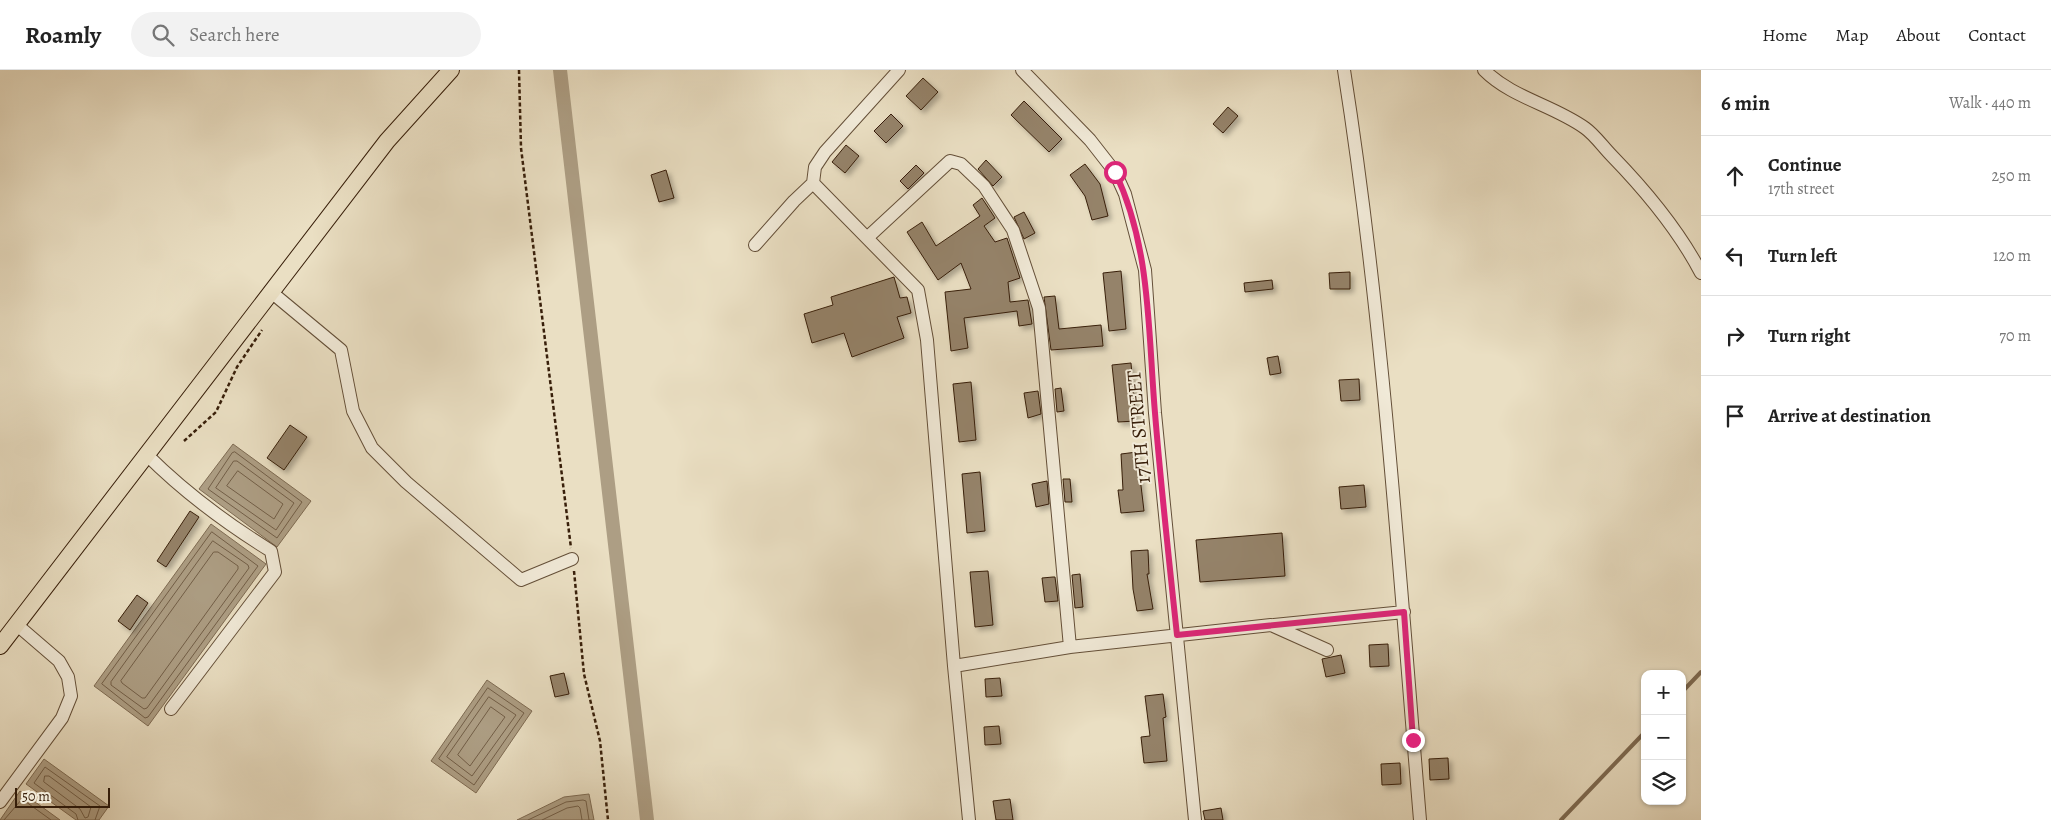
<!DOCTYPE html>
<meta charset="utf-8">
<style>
body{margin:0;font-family:Alegreya,serif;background:#f2f2f2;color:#222}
.controls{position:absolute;right:15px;bottom:15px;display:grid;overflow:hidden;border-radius:10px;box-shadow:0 1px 4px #0004}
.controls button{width:45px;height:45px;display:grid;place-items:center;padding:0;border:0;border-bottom:1px solid #e0e0e0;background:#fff;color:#222;font:25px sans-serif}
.scale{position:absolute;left:15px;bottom:12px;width:95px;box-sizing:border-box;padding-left:5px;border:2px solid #381f0a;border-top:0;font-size:14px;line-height:18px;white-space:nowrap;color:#381f0a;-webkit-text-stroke:4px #f1ead8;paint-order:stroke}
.stop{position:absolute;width:15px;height:15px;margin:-11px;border:4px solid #db2777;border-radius:50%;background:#fff}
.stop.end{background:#db2777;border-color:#fff;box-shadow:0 1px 5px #0008}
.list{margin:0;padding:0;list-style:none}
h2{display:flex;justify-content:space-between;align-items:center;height:65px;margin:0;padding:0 20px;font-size:21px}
h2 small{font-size:16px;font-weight:400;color:#767676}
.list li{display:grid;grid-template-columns:32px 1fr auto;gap:15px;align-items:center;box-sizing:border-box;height:80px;padding:0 20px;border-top:1px solid #e0e0e0}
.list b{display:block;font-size:19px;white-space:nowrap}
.list p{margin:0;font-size:16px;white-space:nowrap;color:#767676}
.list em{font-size:16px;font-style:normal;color:#767676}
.icon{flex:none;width:28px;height:28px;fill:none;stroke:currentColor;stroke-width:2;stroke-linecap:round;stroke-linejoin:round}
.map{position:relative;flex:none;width:1701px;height:750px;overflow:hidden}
header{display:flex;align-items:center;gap:30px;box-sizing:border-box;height:70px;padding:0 25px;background:#fff;border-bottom:1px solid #e0e0e0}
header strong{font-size:24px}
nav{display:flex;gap:28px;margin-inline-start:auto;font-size:18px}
.search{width:350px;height:45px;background:#f2f2f2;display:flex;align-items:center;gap:12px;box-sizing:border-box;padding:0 18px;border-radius:28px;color:#767676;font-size:19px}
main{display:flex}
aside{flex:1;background:#fff}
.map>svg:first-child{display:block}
</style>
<header>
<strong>Roamly</strong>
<div class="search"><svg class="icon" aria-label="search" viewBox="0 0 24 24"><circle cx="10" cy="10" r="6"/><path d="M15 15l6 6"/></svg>Search here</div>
<nav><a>Home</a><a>Map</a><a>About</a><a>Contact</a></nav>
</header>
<main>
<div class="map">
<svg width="1701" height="750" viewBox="0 0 1701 750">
<defs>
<filter id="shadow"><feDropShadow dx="3.5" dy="3.5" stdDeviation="2.5" flood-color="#0004"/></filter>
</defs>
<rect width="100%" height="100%" fill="#eadfc3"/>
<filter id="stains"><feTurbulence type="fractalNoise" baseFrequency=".004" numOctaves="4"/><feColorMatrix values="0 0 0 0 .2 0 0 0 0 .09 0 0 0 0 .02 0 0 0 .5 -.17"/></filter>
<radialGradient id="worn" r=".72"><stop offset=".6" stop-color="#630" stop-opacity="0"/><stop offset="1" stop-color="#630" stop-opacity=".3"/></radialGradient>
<path fill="#ad9e84" stroke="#7e6b53" d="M 233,374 L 311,431 L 277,477 L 199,419 Z
M 211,454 L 266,494 L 148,656 L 94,616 Z
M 487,610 L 532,641 L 476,723 L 431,691 Z
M 44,689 L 109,736 L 99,750 L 76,750 L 26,714 Z
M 20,721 L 60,750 L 0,750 Z
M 589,724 L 594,750 L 517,750 L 564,727 Z"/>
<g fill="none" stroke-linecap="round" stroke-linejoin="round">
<path stroke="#725e47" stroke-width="1" d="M 235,382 L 302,432 L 277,468 L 208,419 L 232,383 Z
M 234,391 L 237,391 L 294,433 L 276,460 L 216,418 Z
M 238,401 L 283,434 L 274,449 L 227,416 Z
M 212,462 L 258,496 L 148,647 L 145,648 L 102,614 Z
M 213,471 L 248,495 L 249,498 L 147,638 L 144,639 L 111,615 L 111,612 Z
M 214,482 L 218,482 L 238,496 L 238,499 L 145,628 L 142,628 L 122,613 L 121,611 Z
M 488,618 L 524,643 L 474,715 L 439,689 Z
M 489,627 L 516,645 L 472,706 L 447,687 Z
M 491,637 L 505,647 L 470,696 L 458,685 Z
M 45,706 L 49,706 L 91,737 L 88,747 L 85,748 L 80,739 L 44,712 Z
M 4,750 L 22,729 L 51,750
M 78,750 L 76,744 L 34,713 L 45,697 L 100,736 L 95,750
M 528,750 L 566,732 L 583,730 L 586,731 L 589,750
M 542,750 L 567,738 L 578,736 L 580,738 L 582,750"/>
<path stroke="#7e6b53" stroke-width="4" d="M 1682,622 L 1701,602
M 1561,750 L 1645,662"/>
<path stroke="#ad9e84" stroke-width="14" d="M 560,0 L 647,750"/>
</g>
<path fill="#95836a" stroke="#381f0a" filter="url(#shadow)" d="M 923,8 L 938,22 L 921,40 L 906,26 Z
M 1024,31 L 1062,69 L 1049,82 L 1011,45 Z
M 1228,37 L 1238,46 L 1223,63 L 1213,54 Z
M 891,44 L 903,56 L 886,73 L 874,61 Z
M 846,75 L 859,86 L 845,103 L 832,92 Z
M 986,90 L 1002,107 L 993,116 L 978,99 Z
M 1085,94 L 1100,114 L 1108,146 L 1092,150 L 1085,126 L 1070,105 Z
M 916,95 L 924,103 L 908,119 L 900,111 Z
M 666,100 L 674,128 L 659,132 L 651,105 Z
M 982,128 L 995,148 L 984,156 L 995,172 L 1007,168 L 1020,208 L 1008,212 L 1010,232 L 1028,230 L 1032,254 L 1019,256 L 1017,241 L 964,248 L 968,278 L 951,281 L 945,222 L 971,219 L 961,193 L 938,210 L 907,162 L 922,152 L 936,176 L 980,146 L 973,135 Z
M 1024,142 L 1035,163 L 1024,169 L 1014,147 Z
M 1121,201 L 1126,259 L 1109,261 L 1103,203 Z
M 1350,202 L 1350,219 L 1330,219 L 1329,203 Z
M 894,207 L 900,228 L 907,227 L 911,243 L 897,247 L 904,268 L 852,287 L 844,263 L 812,273 L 804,244 L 833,235 L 831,227 Z
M 1272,210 L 1273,219 L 1245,222 L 1244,213 Z
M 1055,226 L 1059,259 L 1101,255 L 1103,276 L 1051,280 L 1044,227 Z
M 1278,286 L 1281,303 L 1270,305 L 1267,288 Z
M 1131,293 L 1136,351 L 1118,352 L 1112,295 Z
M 1359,309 L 1360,330 L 1341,331 L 1339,310 Z
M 971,312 L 976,370 L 959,372 L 953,314 Z
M 1061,318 L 1064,341 L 1057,342 L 1055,319 Z
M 1038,321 L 1041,344 L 1028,348 L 1024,323 Z
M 290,355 L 307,367 L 284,400 L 267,388 Z
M 1137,382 L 1144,441 L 1121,443 L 1118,420 L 1123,420 L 1121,384 Z
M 980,402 L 985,461 L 967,463 L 962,404 Z
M 1063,409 L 1070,409 L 1072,432 L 1065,432 Z
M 1047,411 L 1049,434 L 1036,437 L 1032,414 Z
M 1364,415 L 1366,437 L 1341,439 L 1339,417 Z
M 190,441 L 199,447 L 166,497 L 157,491 Z
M 1282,463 L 1285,506 L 1200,512 L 1196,470 Z
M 1148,480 L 1149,504 L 1147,504 L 1153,539 L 1137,541 L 1133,519 L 1131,481 Z
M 988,501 L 993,555 L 975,557 L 970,502 Z
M 1080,504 L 1083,537 L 1075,538 L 1072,505 Z
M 1053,507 L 1055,507 L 1058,531 L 1045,532 L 1042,508 Z
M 137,525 L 148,533 L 130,560 L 118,551 Z
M 1388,574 L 1389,596 L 1370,597 L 1369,575 Z
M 1341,585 L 1345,603 L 1326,607 L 1322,589 Z
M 564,603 L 569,624 L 555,627 L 550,606 Z
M 1000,608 L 1002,626 L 986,627 L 985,609 Z
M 1163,624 L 1166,647 L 1163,648 L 1167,691 L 1144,693 L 1141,667 L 1150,666 L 1145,626 Z
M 999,656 L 1001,674 L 985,675 L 984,657 Z
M 1448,688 L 1449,709 L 1430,710 L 1429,689 Z
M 1400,693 L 1401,714 L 1382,715 L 1381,694 Z
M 1010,729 L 1013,750 L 996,750 L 993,731 Z
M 1221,738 L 1223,750 L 1205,750 L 1203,741 Z"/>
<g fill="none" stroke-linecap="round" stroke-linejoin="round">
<g stroke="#644f38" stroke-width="14">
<path id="minor" d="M 1022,0 L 1090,70 L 1115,102 L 1125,124 L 1145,200 L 1155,343 L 1195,750
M 1344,0 C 1383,248 1399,500 1420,750
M 1484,0 C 1512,28 1553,35 1585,58 C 1595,65 1603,77 1612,86 C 1646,121 1678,159 1701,203
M 813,113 L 918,220 L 927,270 L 954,596 L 969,750
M 813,113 L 815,97 L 825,82 L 899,0
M 868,167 L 950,91 L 961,94 L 984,116 L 1013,160 L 1039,238 L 1070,577
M 755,175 L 794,131 L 813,113
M 270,221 L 341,280 L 353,341 L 372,378 L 406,412 L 521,510 L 572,489
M 146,384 C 185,423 224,452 271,481 L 275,502 L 171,639
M 1274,555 L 1404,542
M 954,596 L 1070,577 L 1271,555 L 1327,580
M 0,732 L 62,648 L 71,626 L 68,607 L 59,591 L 16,554"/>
</g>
<g stroke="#381f0a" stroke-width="18">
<path id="major" d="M 0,576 L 387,71 L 451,0"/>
</g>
<path stroke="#381f0a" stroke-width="2.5" stroke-dasharray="4 2.5" stroke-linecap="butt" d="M 519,0 L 521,78 L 571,478
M 184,371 L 216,342 L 237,297 L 262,260
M 574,501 L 584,604 L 600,671 L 608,750"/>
<use href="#minor" stroke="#f1ead8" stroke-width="12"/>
<use href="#major" stroke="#eadfc3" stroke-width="16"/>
</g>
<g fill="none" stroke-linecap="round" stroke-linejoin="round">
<path stroke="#db2777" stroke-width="6" d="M 1115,102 C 1151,177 1148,262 1155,343 C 1161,417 1169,491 1177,565 L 1404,542 L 1413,670"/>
</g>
<g text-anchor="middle" stroke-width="4" stroke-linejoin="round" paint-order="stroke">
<g font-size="20" fill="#381f0a" stroke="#f1ead8">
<text transform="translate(1138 357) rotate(-95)" y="7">17TH STREET</text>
</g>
</g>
<rect width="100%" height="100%" filter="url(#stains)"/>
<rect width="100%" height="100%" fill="url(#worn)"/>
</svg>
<div class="controls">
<button>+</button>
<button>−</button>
<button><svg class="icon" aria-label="layers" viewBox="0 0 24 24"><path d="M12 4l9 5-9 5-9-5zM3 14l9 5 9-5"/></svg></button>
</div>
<div class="scale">50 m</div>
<div class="stop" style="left:1115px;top:102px"></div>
<div class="stop end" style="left:1413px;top:670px"></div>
</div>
<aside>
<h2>6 min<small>Walk · 440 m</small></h2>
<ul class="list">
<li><svg class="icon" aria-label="ahead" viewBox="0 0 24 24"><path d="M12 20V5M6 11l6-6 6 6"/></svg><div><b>Continue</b><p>17th street</p></div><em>250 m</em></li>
<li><svg class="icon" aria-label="left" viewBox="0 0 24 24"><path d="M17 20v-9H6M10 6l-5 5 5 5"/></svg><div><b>Turn left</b></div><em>120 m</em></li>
<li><svg class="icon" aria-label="right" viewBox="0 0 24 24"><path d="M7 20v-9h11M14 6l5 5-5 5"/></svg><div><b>Turn right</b></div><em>70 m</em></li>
<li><svg class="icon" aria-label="arrive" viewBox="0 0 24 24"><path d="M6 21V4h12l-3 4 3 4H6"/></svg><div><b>Arrive at destination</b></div></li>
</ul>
</aside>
</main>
